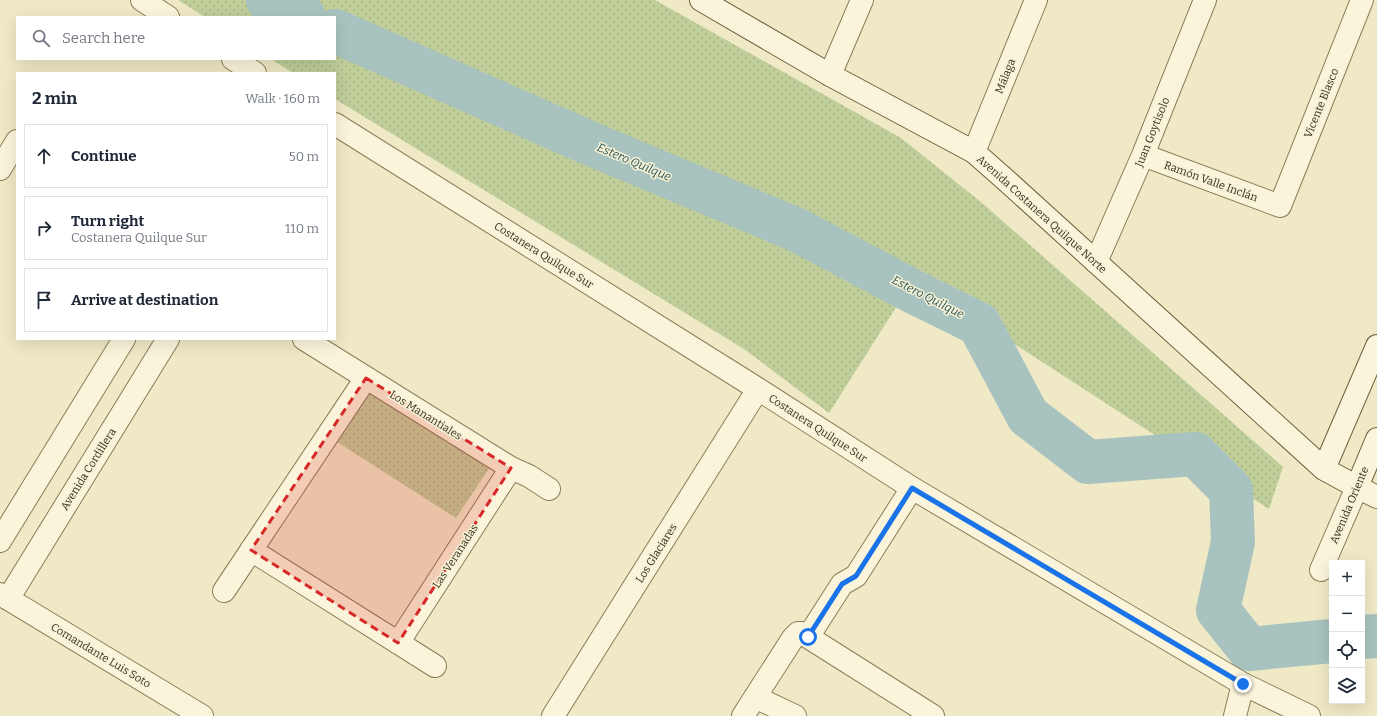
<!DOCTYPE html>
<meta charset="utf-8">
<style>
body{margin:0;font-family:Bitter,serif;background:#f6f6f7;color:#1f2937}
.controls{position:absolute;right:12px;bottom:12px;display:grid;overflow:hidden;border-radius:0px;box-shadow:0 4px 16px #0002}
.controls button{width:36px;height:36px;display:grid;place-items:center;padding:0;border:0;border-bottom:1px solid #e0e1e3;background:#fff;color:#1f2937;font:20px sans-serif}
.stop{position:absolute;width:12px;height:12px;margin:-9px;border:3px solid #1a73e8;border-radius:50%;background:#fff}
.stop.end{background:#1a73e8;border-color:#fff;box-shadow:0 1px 4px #0008}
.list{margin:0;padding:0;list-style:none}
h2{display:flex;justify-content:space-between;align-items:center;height:52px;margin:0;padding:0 16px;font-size:17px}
h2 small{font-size:13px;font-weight:400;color:#747a83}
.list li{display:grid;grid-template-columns:26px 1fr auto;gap:12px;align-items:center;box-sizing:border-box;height:64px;margin:0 8px 8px;padding:0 8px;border:1px solid #e0e1e3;border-radius:0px}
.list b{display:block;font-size:15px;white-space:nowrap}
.list p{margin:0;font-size:13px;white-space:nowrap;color:#747a83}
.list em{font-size:13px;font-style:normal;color:#747a83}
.icon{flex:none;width:22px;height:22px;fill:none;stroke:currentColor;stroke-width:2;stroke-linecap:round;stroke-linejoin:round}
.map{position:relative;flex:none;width:1377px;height:716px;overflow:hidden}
.search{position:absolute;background:#fff;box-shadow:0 4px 16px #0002;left:16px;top:16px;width:320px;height:44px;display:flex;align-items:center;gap:10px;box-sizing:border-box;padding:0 14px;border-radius:0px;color:#747a83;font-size:15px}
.panel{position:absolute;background:#fff;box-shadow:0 4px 16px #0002;left:16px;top:72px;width:320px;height:268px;border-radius:0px}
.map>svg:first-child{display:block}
</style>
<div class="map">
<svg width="1377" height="716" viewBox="0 0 1377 716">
<defs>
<pattern id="green-dots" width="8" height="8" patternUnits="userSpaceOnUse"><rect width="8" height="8" fill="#c0ce9a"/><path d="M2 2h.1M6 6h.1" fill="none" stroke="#a6b184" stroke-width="1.8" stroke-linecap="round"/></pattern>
</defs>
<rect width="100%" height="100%" fill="#efe9c6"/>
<path fill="url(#green-dots)" d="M 178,0 L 655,0 L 901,138 L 982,203 L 1283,467 L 1269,509 L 914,279 L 829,413 L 744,349 L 335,99 L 335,73 L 293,73 L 271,59 L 335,59 L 335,17 L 205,17 Z
M 370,389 L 490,467 L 456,518 L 337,442 Z"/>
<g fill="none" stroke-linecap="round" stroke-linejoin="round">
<path stroke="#a8c3bf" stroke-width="44" d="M 268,0 L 304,17
M 335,31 L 589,143 L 797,230 L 914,292 L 979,324 L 1028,416 L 1088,462 L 1195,454 L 1231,490 L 1233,542 L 1218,610 L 1249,649 L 1332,641
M 1362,637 L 1377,636"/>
<g stroke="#8b7c5b" stroke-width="24">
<path id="minor" d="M 142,0 L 168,17
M 233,59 L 255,73
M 830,75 L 862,0
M 335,124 L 758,389 L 912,488 L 1243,684 L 1309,716
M 974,152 L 1036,0
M 1143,155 L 1280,206 L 1362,0
M 0,169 L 17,141
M 1096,262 L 1143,155 L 1205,0
M 304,339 L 511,468 L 529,476 L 549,489
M 0,541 L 124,339
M 251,550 L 435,666
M 1321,570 L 1357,487
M 224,591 L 366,378
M 0,594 L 202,716
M 8,599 L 168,339
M 808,637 L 842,584 L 856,576 L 912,488
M 398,643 L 511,468
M 755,697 L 795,716
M 553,716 L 758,389
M 743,716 L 793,638 L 798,633 L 803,633 L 808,637 L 933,716
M 1235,716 L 1243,684"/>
</g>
<g stroke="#8b7c5b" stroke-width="24">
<path id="tertiary" d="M 1357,487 L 1377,497"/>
</g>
<g stroke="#6d5d3e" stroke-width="24">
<path id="secondary" d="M 701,0 L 830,75 L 974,152 L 1008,182 L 1324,469 L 1357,487 L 1377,439
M 1324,469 L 1377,346"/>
</g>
<use href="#minor" stroke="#faf5da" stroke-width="22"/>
<use href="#tertiary" stroke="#faf5da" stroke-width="22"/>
<use href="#secondary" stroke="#faf5da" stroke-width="22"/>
</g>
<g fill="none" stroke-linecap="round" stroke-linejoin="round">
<path stroke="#1a73e8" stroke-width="5" d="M 808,637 L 842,584 L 856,576 L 912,488 L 1243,684"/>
</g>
<path fill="#d62828" fill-opacity="0.2" stroke="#d62828" stroke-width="3" stroke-dasharray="8 5" stroke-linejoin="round" d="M 366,378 L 511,468 L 398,643 L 251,550 Z"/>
<g text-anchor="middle" stroke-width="3" stroke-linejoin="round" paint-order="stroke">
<g font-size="11" fill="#3b311f" stroke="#f6f2d6">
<text transform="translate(1005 76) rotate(-68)" y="4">Málaga</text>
<text transform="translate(1321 103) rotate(-68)" y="4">Vicente Blasco</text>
<text transform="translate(1152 132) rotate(-68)" y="4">Juan Goytisolo</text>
<text transform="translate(1211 181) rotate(20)" y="4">Ramón Valle Inclán</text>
<text transform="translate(1042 214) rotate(42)" y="4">Avenida Costanera Quilque Norte</text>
<text transform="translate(544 255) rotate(32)" y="4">Costanera Quilque Sur</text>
<text transform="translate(426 415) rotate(32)" y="4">Los Manantiales</text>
<text transform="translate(818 428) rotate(33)" y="4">Costanera Quilque Sur</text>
<text transform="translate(88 469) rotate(-58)" y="4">Avenida Cordillera</text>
<text transform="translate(1349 505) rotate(-67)" y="4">Avenida Oriente</text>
<text transform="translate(656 553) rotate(-58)" y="4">Los Glaciares</text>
<text transform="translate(455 556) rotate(-57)" y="4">Las Veranadas</text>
<text transform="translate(101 655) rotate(31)" y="4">Comandante Luis Soto</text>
</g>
<g font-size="12" font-style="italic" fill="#2e575b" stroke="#f6f2d6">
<text transform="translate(634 162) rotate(23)" y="4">Estero Quilque</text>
<text transform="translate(928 297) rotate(27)" y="4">Estero Quilque</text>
</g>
</g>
</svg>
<div class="controls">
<button>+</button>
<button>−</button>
<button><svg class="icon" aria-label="locate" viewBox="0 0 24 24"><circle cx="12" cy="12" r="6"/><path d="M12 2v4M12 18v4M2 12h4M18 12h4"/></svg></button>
<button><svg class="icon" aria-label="layers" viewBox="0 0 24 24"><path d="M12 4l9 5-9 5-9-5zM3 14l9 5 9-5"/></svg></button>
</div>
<div class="stop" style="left:808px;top:637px"></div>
<div class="stop end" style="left:1243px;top:684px"></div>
<div class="search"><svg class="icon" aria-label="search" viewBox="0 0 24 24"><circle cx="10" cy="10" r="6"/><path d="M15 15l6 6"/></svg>Search here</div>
<section class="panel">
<h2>2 min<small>Walk · 160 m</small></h2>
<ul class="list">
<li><svg class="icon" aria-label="ahead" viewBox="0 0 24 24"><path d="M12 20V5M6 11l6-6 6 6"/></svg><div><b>Continue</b></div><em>50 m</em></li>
<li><svg class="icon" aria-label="right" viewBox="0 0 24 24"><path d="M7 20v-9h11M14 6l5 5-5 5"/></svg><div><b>Turn right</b><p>Costanera Quilque Sur</p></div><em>110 m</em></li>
<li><svg class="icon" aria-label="arrive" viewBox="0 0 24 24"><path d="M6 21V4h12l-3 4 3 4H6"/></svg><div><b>Arrive at destination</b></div></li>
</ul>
</section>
</div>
